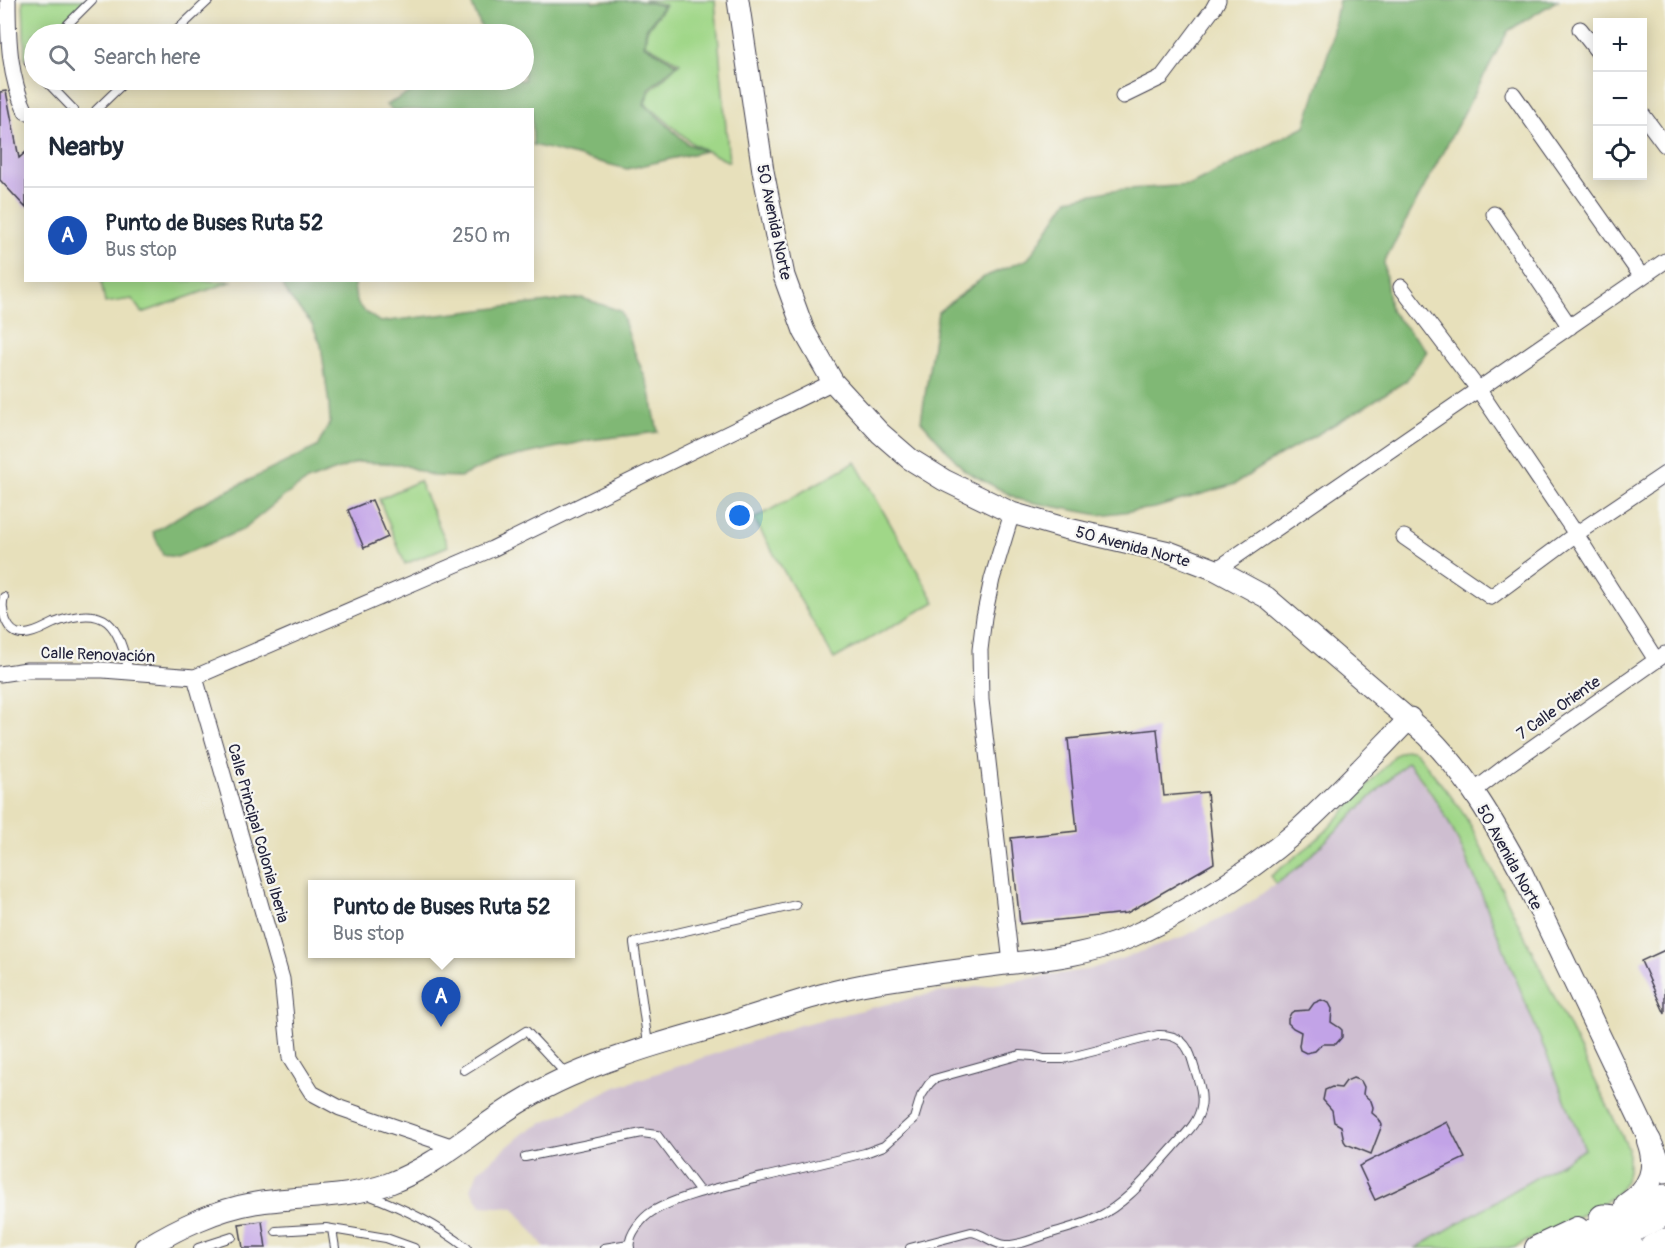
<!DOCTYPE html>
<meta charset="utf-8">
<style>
body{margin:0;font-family:Pangolin,sans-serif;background:#f2f2f3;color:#1f2937}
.controls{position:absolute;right:18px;top:18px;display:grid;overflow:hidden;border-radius:0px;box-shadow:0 3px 15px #0003}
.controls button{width:54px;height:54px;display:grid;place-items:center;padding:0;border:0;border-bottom:2px solid #e0e1e3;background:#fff;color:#1f2937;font:30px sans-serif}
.you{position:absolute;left:740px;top:516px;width:21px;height:21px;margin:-15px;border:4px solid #fff;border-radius:50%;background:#1a73e8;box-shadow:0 0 0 9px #1a73e833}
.badge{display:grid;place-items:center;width:39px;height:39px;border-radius:50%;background:#1f6fb2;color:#fff;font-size:20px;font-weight:700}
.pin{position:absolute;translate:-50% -50px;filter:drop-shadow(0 2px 3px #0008)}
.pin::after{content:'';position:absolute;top:32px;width:21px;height:18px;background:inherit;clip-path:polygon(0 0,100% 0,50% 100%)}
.popup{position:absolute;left:308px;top:880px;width:267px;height:78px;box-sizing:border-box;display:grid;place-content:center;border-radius:0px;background:#fff;filter:drop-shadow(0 2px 4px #0005);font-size:20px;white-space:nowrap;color:#747a83}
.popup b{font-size:22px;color:#1f2937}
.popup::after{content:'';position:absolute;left:50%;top:100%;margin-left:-12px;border:12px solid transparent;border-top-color:#fff}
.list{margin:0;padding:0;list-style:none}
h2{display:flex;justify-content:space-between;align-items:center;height:78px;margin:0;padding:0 24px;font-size:26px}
h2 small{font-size:20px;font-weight:400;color:#747a83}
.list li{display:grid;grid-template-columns:39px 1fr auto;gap:18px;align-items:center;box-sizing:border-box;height:96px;padding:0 24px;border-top:2px solid #e0e1e3}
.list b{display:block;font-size:22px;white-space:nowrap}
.list p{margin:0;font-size:20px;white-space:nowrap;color:#747a83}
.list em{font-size:20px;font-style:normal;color:#747a83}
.icon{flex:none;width:33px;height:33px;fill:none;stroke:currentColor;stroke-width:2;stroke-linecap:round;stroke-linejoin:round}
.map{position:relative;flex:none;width:1665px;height:1248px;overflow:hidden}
.search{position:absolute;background:#fff;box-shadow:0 3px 15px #0003;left:24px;top:24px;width:510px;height:66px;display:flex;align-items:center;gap:15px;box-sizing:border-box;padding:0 21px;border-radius:33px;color:#747a83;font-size:22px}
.panel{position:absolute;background:#fff;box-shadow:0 3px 15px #0003;left:24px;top:108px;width:510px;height:174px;border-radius:0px}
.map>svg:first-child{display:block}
</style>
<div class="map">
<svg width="1665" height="1248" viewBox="0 0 1665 1248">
<rect width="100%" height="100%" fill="#f6f6f2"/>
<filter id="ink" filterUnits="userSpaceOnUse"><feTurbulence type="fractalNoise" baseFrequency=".0167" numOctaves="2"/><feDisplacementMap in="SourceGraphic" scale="12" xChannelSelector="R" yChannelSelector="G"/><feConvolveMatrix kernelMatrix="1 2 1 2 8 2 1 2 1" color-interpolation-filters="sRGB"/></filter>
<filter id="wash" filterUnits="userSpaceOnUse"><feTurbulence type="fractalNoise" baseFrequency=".008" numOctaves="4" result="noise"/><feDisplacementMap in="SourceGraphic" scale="24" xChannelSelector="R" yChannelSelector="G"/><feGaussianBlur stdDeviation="1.35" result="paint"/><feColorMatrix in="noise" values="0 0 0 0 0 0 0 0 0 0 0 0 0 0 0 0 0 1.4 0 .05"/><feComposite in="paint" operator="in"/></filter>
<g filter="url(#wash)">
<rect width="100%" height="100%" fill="#e7e0bb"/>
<path fill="#cebed0" d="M 1407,761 L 1443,812 L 1478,886 L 1585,1150 L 1416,1248 L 545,1248 L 514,1208 L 481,1206 L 471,1189 L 478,1171 L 525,1132 L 616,1087 L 800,1025 L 924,995 L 1091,969 L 1181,938 L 1249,903 L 1300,866 Z"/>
<path fill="#a0d788" stroke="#617c62" stroke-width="1.5" d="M 23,0 L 85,0 L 50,34 L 34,34 L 34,50 L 25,59 Z
M 643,0 L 715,0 L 729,162 L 693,144 L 645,103 L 650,91 L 680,63 L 645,44 L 647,30 L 665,5 Z
M 101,281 L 101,280 L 233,281 L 142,313 L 132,299 L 105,303 Z
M 855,462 L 935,602 L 834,659 L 754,519 Z
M 419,481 L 448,546 L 405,564 L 379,499 Z
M 1406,750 L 1413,750 L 1417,753 L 1460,808 L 1471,826 L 1628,1148 L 1628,1170 L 1626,1181 L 1615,1195 L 1598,1207 L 1513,1248 L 1416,1248 L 1585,1149 C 1557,1080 1529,1011 1501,942 C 1477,884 1450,808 1407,762 L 1300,866 L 1276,884 L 1271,876 L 1309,846 L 1326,831 L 1395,755 Z"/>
<path fill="#80b874" stroke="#516d58" stroke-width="1.5" d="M 470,0 L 592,0 L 593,2 L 636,0 L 663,6 L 646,29 L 644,45 L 677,64 L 649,89 L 644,104 L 688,144 L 705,151 L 627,169 L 533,145 L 532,110 L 393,110 L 386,105 L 434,80 L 524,80 L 524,34 L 484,34 Z
M 1339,0 L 1558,0 L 1508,31 L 1384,262 L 1390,310 L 1427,351 L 1406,381 L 1356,412 L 1274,459 L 1235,484 L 1155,508 L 1099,515 L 1020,500 L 965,471 L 921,421 L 938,312 L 984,277 L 1028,259 L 1068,199 L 1113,190 L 1191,185 L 1305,126 L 1329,50 Z
M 281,281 L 354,281 C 355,308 358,307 380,322 L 582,298 L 621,311 L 633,348 L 649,387 L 658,432 L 590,440 L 499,460 L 460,477 L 433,476 L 401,464 L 358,462 L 307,481 L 283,497 L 242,530 L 177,557 L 163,555 L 153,532 L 196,506 L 317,447 L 330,422 L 329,405 L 321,345 L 312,324 L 289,297 Z"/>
<g id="blocks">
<path fill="#c2a3e7" d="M 6,91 L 19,158 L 26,152 L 26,208 L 0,180 L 0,92 Z
M 372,500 L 388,537 L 364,548 L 348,510 Z
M 1157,729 L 1164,796 L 1207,792 L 1214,863 L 1127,913 L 1020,924 L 1011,838 L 1077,831 L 1068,739 Z
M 1665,950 L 1665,1014 L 1641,961 Z
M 1321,1000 L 1329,1003 L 1332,1009 L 1331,1022 L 1340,1028 L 1342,1030 L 1342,1037 L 1336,1044 L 1322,1044 L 1315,1051 L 1306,1053 L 1300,1050 L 1299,1046 L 1301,1032 L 1293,1028 L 1288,1023 L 1288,1019 L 1291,1013 L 1294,1011 L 1309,1010 L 1314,1003 Z
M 1353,1078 L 1361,1081 L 1364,1087 L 1363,1094 L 1371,1101 L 1373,1107 L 1372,1113 L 1379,1119 L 1382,1125 L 1371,1154 L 1346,1144 L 1344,1141 L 1341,1126 L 1334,1122 L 1332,1110 L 1323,1100 L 1325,1090 L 1332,1087 L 1341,1088 L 1346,1081 Z
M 1447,1122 L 1465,1158 L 1375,1200 L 1359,1166 Z
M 262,1221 L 266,1248 L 243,1248 L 239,1224 Z"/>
</g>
</g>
<g filter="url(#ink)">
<use href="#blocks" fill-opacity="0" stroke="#403e4e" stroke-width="1.5"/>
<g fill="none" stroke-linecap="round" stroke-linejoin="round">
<g stroke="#403e4e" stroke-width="10">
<path id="lane" d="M 58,34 L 92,0
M 173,34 L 209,0
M 34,58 L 29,63 L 34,69
M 45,80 L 74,110
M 96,110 L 127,80
M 4,597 C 0,610 7,636 24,634 C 35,634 45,627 54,623 C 107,602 118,625 129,672
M 648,1044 L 634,943 L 796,905
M 464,1070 L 526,1031 L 566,1074
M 525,1157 L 642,1133 L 657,1135 L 700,1192
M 368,1195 C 404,1208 437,1225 467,1248
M 332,1229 L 335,1248
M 276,1231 L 326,1228 L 386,1238 L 414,1248
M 198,1248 L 232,1237
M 604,1248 L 629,1244
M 630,1248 C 627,1235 643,1217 653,1211 C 684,1194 720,1188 754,1179 C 791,1171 828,1162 865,1153 L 884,1146 L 914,1119 L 921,1096 L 929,1084 L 934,1079 L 1020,1055 L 1033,1056 L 1044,1059 L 1063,1059 L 1158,1035 C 1179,1034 1188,1044 1193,1063 C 1197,1077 1204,1093 1201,1107 C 1198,1124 1183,1136 1173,1148 C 1150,1173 1128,1203 1096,1218 C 1082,1225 1064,1229 1049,1234 C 1035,1238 1019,1246 1005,1245 C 992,1244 983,1233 971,1232 L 910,1248"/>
</g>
<g stroke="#403e4e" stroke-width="17">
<path id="street" d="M 8,0 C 8,37 9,78 26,112
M 1580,29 L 1598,52
M 1513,94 L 1642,277
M 1123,96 L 1162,77 L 1213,9 L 1218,0
M 1642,114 L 1665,145
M 1494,214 L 1570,327
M 1401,287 L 1478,389 L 1576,534 L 1656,660
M 1404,537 L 1491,597 L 1576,534 L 1665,474
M 1216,570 L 1665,261
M 0,674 L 27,670 L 103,670 L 195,677 L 492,549 L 833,382
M 195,677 L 282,979 L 290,1058 L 312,1093 L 340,1108 L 454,1147
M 1474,791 L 1509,764 L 1665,654
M 1011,963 L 981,700 L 980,650 L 984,617 L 992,579 L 1012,513"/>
</g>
<g stroke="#403e4e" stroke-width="23">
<path id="secondary" d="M 738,0 L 763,171 L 784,276 L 804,331 L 833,382 L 880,433 L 910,459 L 944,480 L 1012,513 L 1064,528 L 1169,552 L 1216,570 L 1266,597 L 1428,736 C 1468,776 1495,824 1522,873 L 1665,1172
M 145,1248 C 180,1227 215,1210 255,1203 C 300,1196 345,1199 388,1184 C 439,1165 478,1126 525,1099 C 555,1081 589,1067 622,1056 C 657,1043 694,1034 730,1023 C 779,1008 828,990 879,982 C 921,975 963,969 1005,964 C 1047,959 1089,955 1128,938 C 1188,912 1245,875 1295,833 C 1335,797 1372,757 1410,718"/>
</g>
<g stroke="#403e4e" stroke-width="26">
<path id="primary" d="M 1627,1205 C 1651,1189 1659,1169 1649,1141
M 1537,1248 L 1577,1229
M 1597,1248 L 1665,1214"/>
</g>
<g stroke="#403e4e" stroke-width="29">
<path id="highway" d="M 1603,1218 C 1621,1217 1631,1231 1627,1248
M 1561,1248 L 1665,1198
M 1653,1248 L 1665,1242"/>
</g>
<use href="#lane" stroke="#fff" stroke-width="8"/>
<use href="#street" stroke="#fff" stroke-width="15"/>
<use href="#secondary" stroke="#fff" stroke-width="21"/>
<use href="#primary" stroke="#fff" stroke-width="24"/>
<use href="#highway" stroke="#fff" stroke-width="27"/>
</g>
</g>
<g text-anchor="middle" stroke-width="4.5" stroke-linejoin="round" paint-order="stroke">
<g font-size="16" fill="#22223b" stroke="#f6f6f2">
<text transform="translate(775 222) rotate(78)" y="6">50 Avenida Norte</text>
<text transform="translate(1133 546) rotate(15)" y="6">50 Avenida Norte</text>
<text transform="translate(98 654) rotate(2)" y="6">Calle Renovación</text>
<text transform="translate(1558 707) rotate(-35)" y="6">7 Calle Oriente</text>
<text transform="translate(259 833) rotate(74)" y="6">Calle Principal Colonia Iberia</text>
<text transform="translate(1510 857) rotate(61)" y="6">50 Avenida Norte</text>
</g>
</g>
</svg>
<div class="controls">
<button>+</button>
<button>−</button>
<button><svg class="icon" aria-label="locate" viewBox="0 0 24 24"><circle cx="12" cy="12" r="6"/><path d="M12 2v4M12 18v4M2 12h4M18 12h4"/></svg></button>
</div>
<div class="you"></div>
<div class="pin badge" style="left:441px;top:1027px;background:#1a4fb4">A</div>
<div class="popup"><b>Punto de Buses Ruta 52</b>Bus stop</div>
<div class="search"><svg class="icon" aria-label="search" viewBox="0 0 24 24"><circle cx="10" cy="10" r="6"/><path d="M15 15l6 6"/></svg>Search here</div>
<section class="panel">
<h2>Nearby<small></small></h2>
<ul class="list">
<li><span class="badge" style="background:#1a4fb4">A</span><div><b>Punto de Buses Ruta 52</b><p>Bus stop</p></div><em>250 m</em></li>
</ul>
</section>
</div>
